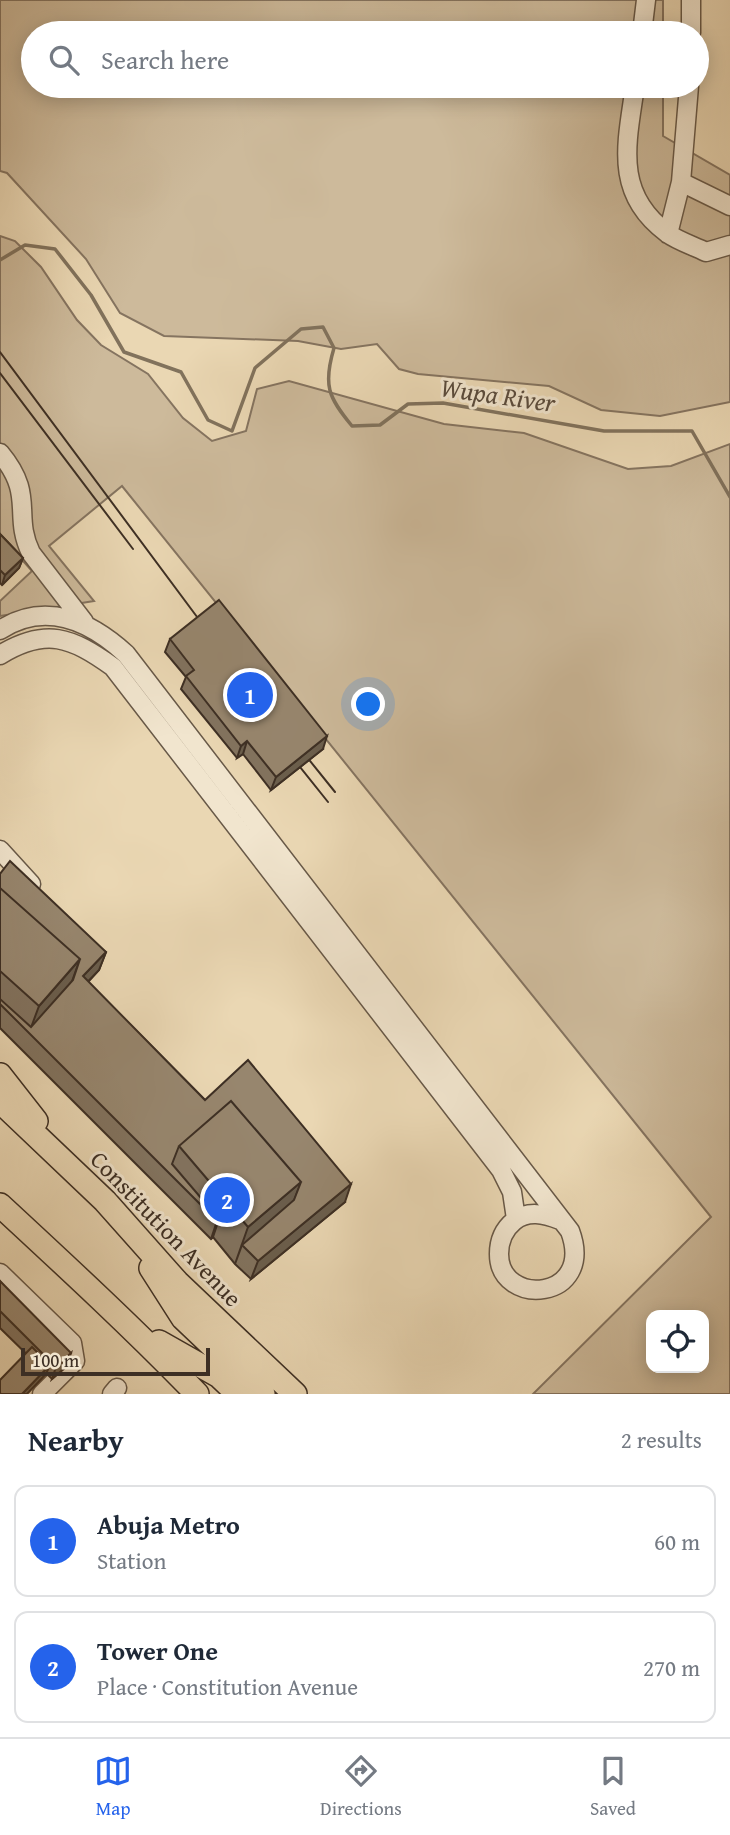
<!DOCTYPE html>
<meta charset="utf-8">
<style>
body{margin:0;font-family:"Gentium Book Plus",serif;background:#f6f6f7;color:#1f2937}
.controls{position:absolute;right:21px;bottom:21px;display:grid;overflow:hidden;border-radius:14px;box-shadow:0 4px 18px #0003}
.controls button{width:63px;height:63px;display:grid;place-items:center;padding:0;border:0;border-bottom:2px solid #e0e1e3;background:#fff;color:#1f2937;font:35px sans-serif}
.scale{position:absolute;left:21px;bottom:18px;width:189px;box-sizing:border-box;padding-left:7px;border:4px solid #3d2f24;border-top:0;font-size:19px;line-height:24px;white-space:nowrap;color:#3d2f24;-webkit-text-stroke:5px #f1e5ce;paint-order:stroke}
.you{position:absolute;left:369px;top:705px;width:24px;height:24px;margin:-18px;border:5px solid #fff;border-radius:50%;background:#1a73e8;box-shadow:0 0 0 10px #1a73e833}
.badge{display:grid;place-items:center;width:46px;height:46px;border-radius:50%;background:#2563eb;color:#fff;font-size:23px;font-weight:700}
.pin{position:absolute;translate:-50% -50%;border:4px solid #fff;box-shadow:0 2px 7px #0006}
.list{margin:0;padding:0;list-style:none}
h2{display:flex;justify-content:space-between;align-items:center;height:91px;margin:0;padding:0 28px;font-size:30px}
h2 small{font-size:23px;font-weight:400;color:#747a83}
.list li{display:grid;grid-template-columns:46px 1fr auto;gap:21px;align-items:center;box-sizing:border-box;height:112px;margin:0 14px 14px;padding:0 14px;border:2px solid #e0e1e3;border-radius:14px}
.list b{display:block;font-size:26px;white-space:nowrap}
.list p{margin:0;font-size:23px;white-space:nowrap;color:#747a83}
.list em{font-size:23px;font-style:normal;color:#747a83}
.icon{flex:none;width:38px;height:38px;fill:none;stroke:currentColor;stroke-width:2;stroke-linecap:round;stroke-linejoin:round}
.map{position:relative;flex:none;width:730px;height:1394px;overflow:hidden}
.search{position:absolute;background:#fff;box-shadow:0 4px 18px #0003;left:21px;right:21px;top:21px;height:77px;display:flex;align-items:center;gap:18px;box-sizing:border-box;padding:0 24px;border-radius:38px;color:#747a83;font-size:26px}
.sheet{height:343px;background:#fff}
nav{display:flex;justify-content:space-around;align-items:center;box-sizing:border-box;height:98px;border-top:2px solid #e0e1e3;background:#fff;font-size:19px;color:#747a83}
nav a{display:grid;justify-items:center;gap:4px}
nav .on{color:#2563eb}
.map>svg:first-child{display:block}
</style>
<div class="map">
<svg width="730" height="1394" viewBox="0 0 730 1394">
<rect width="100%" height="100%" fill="#ead7b3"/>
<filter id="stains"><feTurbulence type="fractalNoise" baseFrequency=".00286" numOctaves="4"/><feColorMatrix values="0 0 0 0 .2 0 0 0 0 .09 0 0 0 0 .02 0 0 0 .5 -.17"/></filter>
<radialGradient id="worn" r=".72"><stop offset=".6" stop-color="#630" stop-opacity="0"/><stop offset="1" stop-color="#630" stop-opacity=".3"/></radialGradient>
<path fill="#cdba9b" stroke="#857460" stroke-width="2" fill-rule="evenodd" d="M 0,0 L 663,0 L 663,33 L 33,33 L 33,86 L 663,86 L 663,136 L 730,175 L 730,402 L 660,416 L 601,410 L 549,386 L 418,374 L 399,369 L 377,344 L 341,349 L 298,341 L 164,336 L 120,313 L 86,259 L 7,173 L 0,171 Z
M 0,236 L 15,241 L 41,267 L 77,320 L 101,345 L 148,374 L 183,418 L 212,441 L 246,431 L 257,389 L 289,381 L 444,424 L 524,433 L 628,469 L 671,466 L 730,444 L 730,1394 L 533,1394 L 711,1217 L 122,486 L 49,546 L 94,601 L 0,616 L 0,601 L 32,571 L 0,535 ZM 651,1315 L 704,1315 L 704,1368 L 651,1368 Z"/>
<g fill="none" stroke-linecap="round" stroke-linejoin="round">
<path stroke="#81725c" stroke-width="3.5" d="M 0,260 L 25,245 L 55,249 L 91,295 L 124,352 L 181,372 L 208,420 L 232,431 L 255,368 L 301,329 L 323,327 L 334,348 C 323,385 328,397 352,426 L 380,425 L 408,404 L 443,403 L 604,431 L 692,431 L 730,497"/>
<g stroke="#685948" stroke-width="21">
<path id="minor" d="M 642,33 L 646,0
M 691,33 L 691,0
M 635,86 C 627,143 613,193 667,233 C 678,241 694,246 706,252 L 730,245
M 681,182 L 730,206
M 668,234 L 681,182 L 689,86
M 0,453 C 36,496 12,514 31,553 L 84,622
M 0,630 C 46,600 91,622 126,654 L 570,1231 C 596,1301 499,1308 499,1254 C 499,1241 503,1230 514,1221 C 528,1210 544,1214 560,1220
M 0,655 C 46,627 71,637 113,667 L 501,1170 L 512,1192 L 516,1219
M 0,850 L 31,884
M 0,1273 L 72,1343 L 75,1361 L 42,1394
M 112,1394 L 117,1388"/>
</g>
<g stroke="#3d2f24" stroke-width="26">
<path id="major" d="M 0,1075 L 36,1121
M 0,1101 L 105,1201 L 177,1282 L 295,1394
M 0,1205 C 67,1267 134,1329 197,1394
M 151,1268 L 183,1318 L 263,1394
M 159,1342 L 219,1376 L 238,1394"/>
</g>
<use href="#minor" stroke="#f1e5ce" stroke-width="18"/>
<use href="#major" stroke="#ead7b3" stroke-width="23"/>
<path stroke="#3d2f24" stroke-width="2" d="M 0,352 L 209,633
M 0,373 L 133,549
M 298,746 L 335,792
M 288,752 L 328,802"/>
</g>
<path fill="#82735f" stroke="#3d2f24" stroke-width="2" d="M 0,534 L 23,558 L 19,568 L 2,585 L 0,583 Z
M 170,639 L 323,749 L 271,790 L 243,754 L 237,758 L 181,689 L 186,677 L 165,652 Z
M 0,874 L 106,952 L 99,970 L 88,982 L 205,1100 L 345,1202 L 251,1279 L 235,1264 L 213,1237 L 211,1239 L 0,1028 Z
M 0,1281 L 67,1366 L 52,1379 L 0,1328 Z"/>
<path fill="#6a5e4d" stroke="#3d2f24" stroke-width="2" d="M 23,558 L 19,568 L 2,585 L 5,575 Z
M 327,736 L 323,749 L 271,790 L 276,777 Z
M 247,741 L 243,754 L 237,758 L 241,746 Z
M 106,952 L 99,970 L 76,994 L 83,976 Z
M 80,959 L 66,998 L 29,1033 L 39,1006 Z
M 301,1182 L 287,1219 L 242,1245 L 235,1264 L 248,1227 Z
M 351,1184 L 345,1202 L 251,1279 L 258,1261 Z
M 219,1219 L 213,1237 L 211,1239 L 217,1221 Z
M 71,1353 L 67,1366 L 52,1379 L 56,1367 Z
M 50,1365 L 46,1374 L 27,1394 L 22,1394 Z"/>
<path fill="#97866e" stroke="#3d2f24" stroke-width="2" d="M 0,534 L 23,558 L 5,575 L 0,570 Z
M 219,600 L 327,736 L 276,777 L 247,741 L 241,746 L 186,676 L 194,670 L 170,639 Z
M 10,861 L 106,952 L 83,976 L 205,1100 L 248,1060 L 351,1184 L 258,1261 L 242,1245 L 294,1200 L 301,1182 L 231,1101 L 179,1146 L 172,1164 L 219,1219 L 217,1221 L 0,1004 L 0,999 L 31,1027 L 73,980 L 80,959 L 0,888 L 0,874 Z
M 0,888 L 80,959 L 39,1006 L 0,971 Z
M 231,1101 L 301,1182 L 248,1227 L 179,1146 Z
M 0,1281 L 71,1353 L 56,1367 L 0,1311 Z
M 32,1347 L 50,1365 L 22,1394 L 1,1394 L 0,1393 L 0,1380 Z"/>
<g text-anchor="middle" stroke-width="6" stroke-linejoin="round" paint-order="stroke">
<g font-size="24" fill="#3d2f24" stroke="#f1e5ce">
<text transform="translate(166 1229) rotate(46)" y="8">Constitution Avenue</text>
</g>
<g font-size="26" font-style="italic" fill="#5a4b3c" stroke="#f1e5ce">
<text transform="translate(498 395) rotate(8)" y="9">Wupa River</text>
</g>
</g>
<rect width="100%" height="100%" filter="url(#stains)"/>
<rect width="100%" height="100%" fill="url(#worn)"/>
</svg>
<div class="controls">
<button><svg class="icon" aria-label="locate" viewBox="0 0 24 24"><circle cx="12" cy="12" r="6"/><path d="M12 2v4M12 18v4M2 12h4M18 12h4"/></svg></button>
</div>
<div class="scale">100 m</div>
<div class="you"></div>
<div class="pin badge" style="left:250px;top:695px">1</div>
<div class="pin badge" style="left:227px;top:1200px">2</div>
<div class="search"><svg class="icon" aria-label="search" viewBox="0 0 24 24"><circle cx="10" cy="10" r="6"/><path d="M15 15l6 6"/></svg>Search here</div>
</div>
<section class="sheet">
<h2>Nearby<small>2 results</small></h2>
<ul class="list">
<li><span class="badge">1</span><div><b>Abuja Metro</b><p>Station</p></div><em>60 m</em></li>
<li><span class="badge">2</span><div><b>Tower One</b><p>Place · Constitution Avenue</p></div><em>270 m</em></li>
</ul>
</section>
<nav>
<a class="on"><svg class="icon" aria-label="map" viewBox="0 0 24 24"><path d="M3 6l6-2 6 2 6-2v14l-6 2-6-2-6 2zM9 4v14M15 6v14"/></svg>Map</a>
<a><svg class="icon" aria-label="directions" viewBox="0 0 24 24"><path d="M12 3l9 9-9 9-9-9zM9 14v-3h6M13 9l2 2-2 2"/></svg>Directions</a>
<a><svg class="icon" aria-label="saved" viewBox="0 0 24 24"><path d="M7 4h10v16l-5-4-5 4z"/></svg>Saved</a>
</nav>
